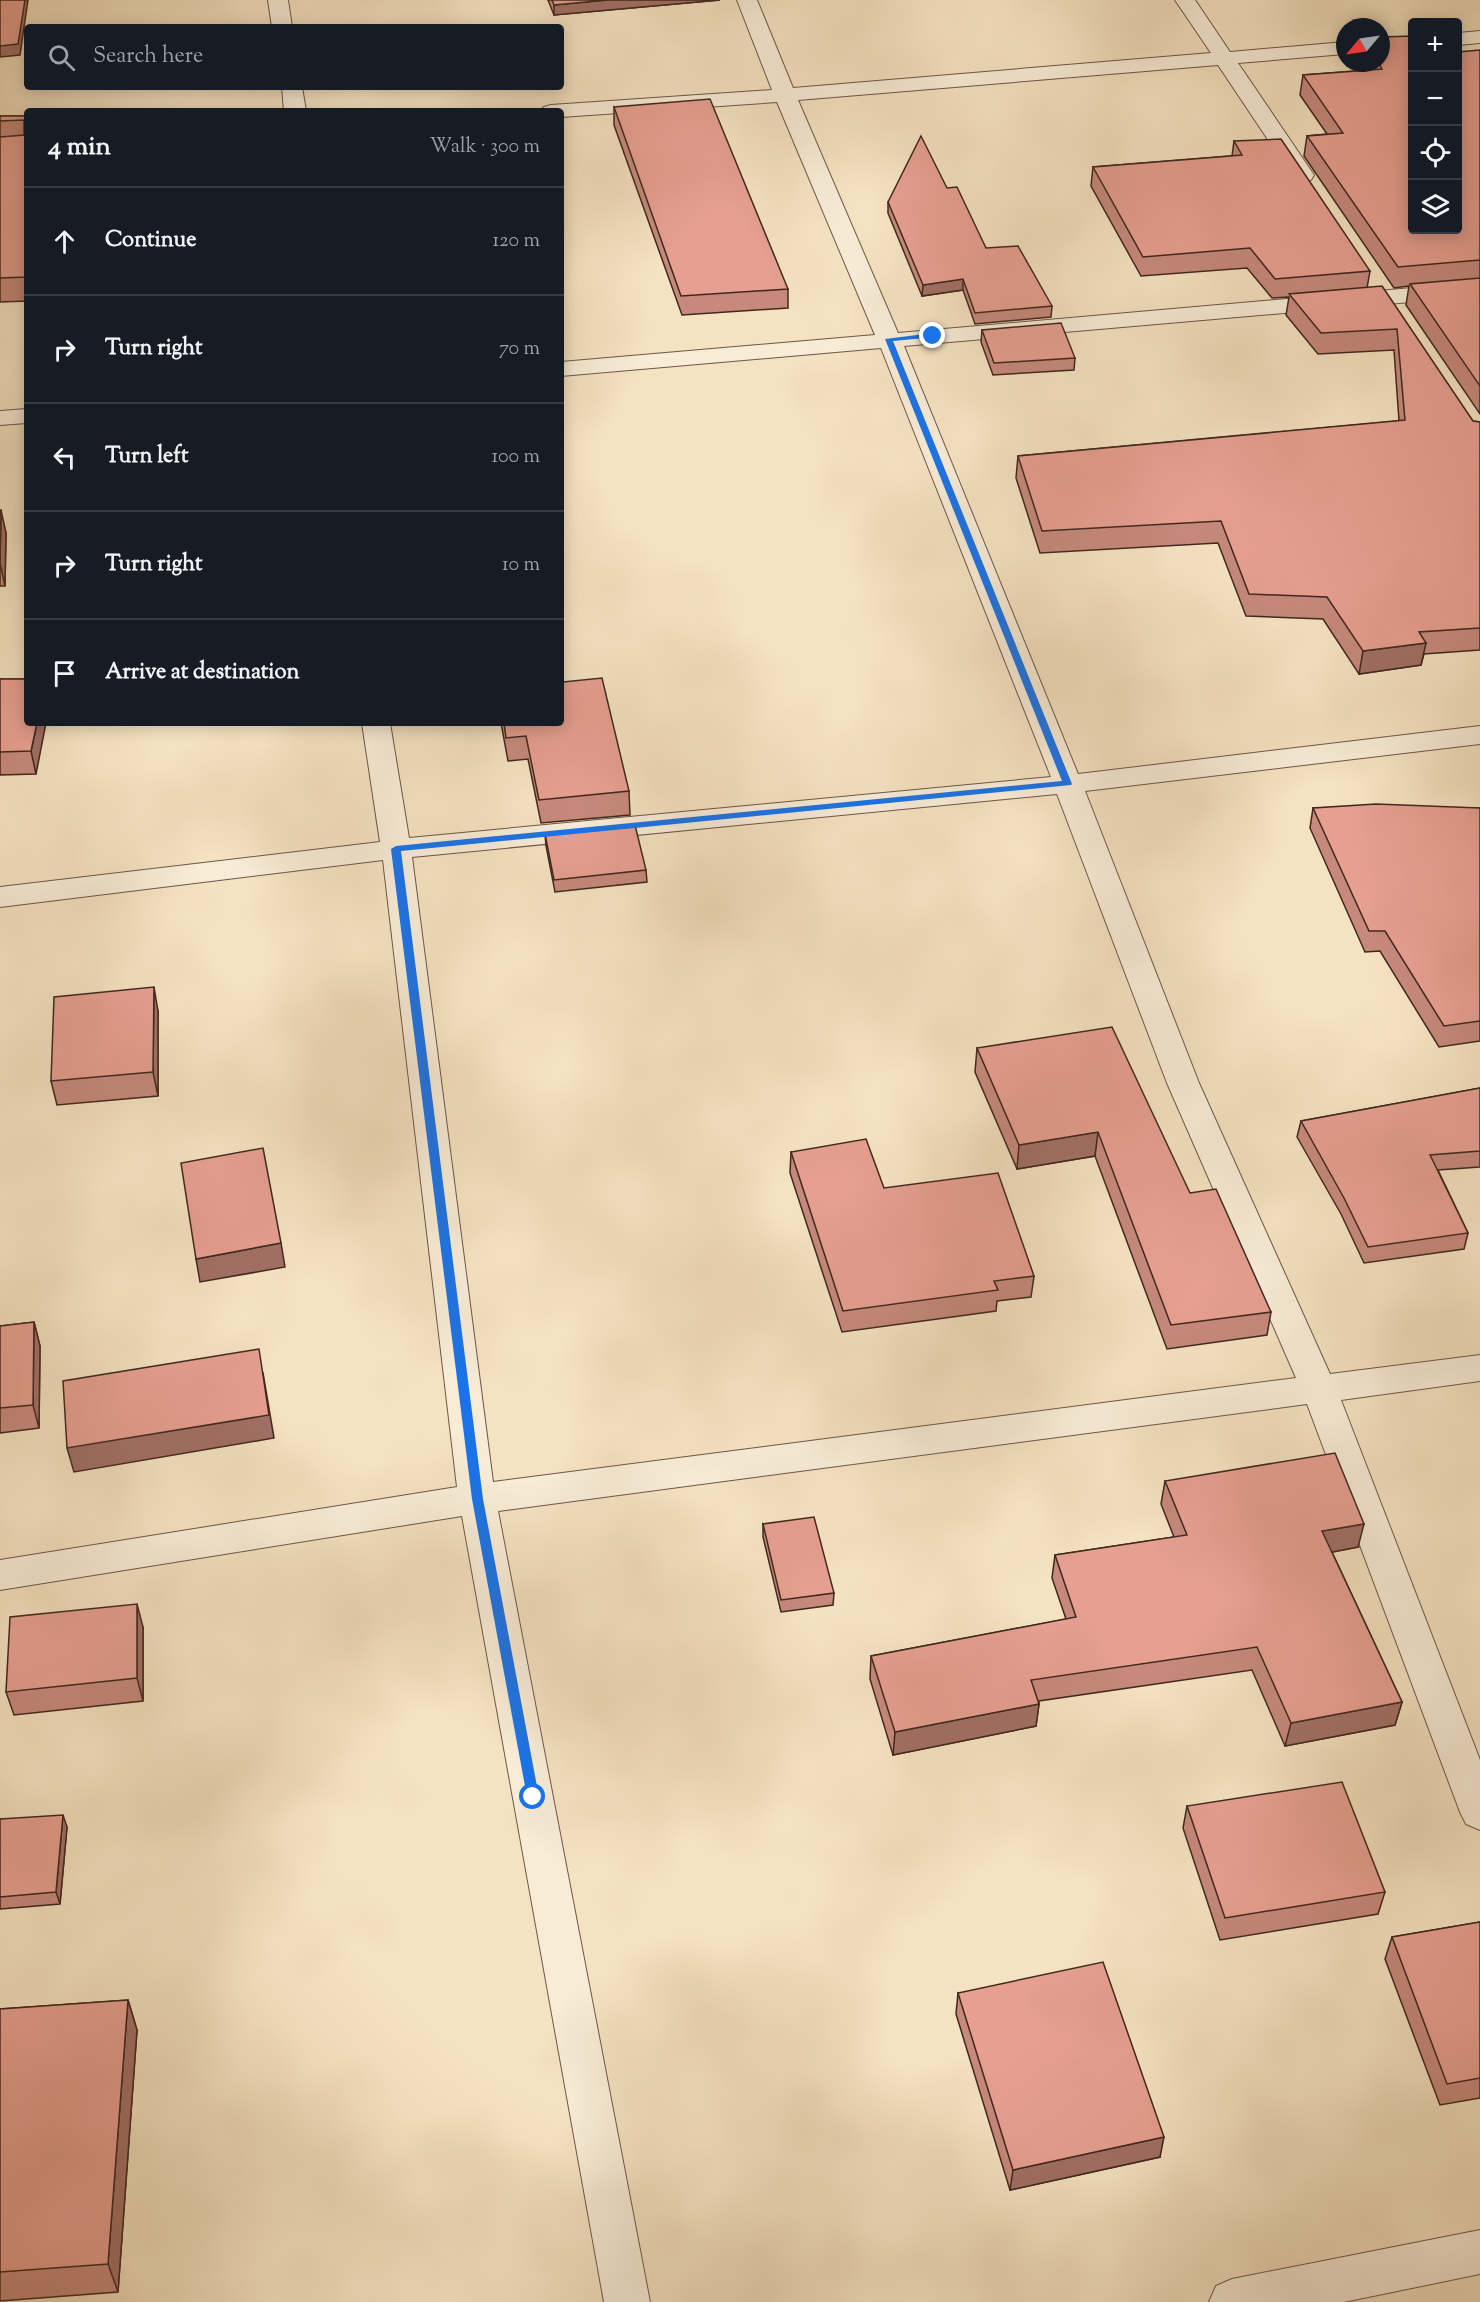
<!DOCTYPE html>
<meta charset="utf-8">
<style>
body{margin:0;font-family:"Sorts Mill Goudy",serif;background:#242831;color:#f1f3f6}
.controls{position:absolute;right:18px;top:18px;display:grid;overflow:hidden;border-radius:6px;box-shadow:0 3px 15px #0003}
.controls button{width:54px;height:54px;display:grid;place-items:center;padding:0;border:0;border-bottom:2px solid #363941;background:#171b24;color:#f1f3f6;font:30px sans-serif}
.compass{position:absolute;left:1336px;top:18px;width:54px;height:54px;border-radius:50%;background:#171b24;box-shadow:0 3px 15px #0003;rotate:241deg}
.stop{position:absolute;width:18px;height:18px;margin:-14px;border:4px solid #1a73e8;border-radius:50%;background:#fff}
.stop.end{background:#1a73e8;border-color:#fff;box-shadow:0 2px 6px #0008}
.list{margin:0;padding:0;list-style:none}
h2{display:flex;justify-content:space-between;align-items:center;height:78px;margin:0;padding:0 24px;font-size:26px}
h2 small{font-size:20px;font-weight:400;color:#9ea1a6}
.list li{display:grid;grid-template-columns:39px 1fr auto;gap:18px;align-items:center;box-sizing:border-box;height:108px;padding:0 24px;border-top:2px solid #363941}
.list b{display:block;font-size:22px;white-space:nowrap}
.list em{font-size:20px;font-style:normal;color:#9ea1a6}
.icon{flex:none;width:33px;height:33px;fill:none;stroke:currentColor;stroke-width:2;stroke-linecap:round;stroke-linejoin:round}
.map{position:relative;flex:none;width:1480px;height:2302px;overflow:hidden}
.search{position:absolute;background:#171b24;box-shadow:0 3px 15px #0003;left:24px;top:24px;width:540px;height:66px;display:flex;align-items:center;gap:15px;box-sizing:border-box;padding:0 21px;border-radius:6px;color:#9ea1a6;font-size:22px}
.panel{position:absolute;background:#171b24;box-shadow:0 3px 15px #0003;left:24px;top:108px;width:540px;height:618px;border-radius:6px}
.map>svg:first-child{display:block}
</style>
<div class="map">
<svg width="1480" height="2302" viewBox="0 0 1480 2302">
<rect width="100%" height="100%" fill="#f5e2c1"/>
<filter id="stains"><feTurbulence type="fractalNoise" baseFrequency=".00333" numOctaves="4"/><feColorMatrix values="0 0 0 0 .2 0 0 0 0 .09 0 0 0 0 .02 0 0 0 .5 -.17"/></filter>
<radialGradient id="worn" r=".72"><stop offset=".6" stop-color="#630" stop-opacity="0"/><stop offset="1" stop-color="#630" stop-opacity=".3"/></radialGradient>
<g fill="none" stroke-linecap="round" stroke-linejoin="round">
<g stroke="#6d5648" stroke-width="2">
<path id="street" d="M 268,0 L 288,0 L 292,27 L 272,27 Z
M 737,0 L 757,0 L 793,88 L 1211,53 L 1175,0 L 1195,0 L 1230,52 L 1345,42 L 1345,54 L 1238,63 L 1314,175 L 1311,180 L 1303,182 L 1295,180 L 1218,65 L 798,100 L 898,333 L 1480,282 L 1480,296 L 904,346 L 1078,774 L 1480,726 L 1480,744 L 1085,791 L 1199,1083 L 1330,1374 L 1480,1355 L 1480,1381 L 1341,1400 L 1480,1760 L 1480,1830 L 1466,1824 L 1460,1812 L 1307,1404 L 498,1511 L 650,2302 L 604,2302 L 462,1516 L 0,1590 L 0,1560 L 457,1487 L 383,860 L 0,907 L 0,887 L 380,842 L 362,723 L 390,723 L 409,838 L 1051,777 L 881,348 L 561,376 L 561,362 L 875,335 L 777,102 L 561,117 L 561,111 L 540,111 L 544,107 L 551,105 L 772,90 ZM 1057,794 L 1167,1083 L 1296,1378 L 493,1482 L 412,857 Z
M 1480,31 L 1480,43 L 1458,45 L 1458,33 Z
M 282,87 L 302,87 L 306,111 L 284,111 Z
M 27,409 L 27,423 L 0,425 L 0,411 Z
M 1480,2230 L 1480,2274 L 1344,2302 L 1209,2302 L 1216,2286 L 1232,2279 Z"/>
</g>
<use href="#street" fill="#f8ecd7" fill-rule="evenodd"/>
</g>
<path fill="#c6897c" stroke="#40281f" stroke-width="1.5" d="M 548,0 L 720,0 L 554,15 Z
M 1480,50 L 1480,414 L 1406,305 L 1409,286 L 1394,288 L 1304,156 L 1307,136 L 1327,134 L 1300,95 L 1303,75 L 1370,70 L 1367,63 L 1381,63 L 1413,230 Z
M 614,107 L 788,289 L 788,308 L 682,315 L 614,125 Z
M 0,116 L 27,116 L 27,301 L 0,302 Z
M 1234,141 L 1370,271 L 1367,288 L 1473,421 L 1480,422 L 1480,650 L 1424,654 L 1421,665 L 1359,674 L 1323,619 L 1246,616 L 1218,543 L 1040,553 L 1016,478 L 1018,456 L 1399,421 L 1394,350 L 1318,354 L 1286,315 L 1289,297 L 1272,298 L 1247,268 L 1141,276 L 1091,186 L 1093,167 L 1232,156 Z
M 947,188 L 986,248 L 1052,306 L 1051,317 L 975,324 L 963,290 L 922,296 L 888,213 L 888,202 Z
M 982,330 L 1075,358 L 1074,370 L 993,375 L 981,342 Z
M 0,510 L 6,533 L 5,586 L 0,586 Z
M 0,679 L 27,679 L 36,774 L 0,775 Z
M 563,682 L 629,791 L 630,815 L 541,823 L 528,759 L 508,761 L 501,723 L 561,723 Z
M 1313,808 L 1480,808 L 1480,1041 L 1439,1047 L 1380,951 L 1365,952 L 1310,828 Z
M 545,834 L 646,870 L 647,882 L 555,892 L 546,846 Z
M 158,1011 L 158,1096 L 57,1105 L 51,1081 Z
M 977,1048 L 1190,1193 L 1271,1312 L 1267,1335 L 1167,1349 L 1095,1156 L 1017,1169 L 975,1072 Z
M 1480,1088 L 1480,1167 L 1438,1170 L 1468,1233 L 1464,1249 L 1364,1263 L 1341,1214 L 1297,1137 L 1301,1121 Z
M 791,1152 L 884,1188 L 1034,1276 L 1031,1297 L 997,1301 L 996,1311 L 842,1332 L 790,1173 Z
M 34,1322 L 40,1346 L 39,1428 L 0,1433 L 0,1326 Z
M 1165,1481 L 1358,1547 L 1332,1552 L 1402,1702 L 1395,1725 L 1285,1746 L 1252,1670 L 1039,1701 L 1039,1704 L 1036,1726 L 893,1755 L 870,1679 L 871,1656 L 1066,1619 L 1052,1578 L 1055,1555 L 1174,1537 L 1161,1504 Z
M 763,1524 L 834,1593 L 833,1605 L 781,1612 L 763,1537 Z
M 143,1627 L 143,1701 L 14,1715 L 6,1692 Z
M 1187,1806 L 1385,1892 L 1378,1914 L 1220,1940 L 1183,1828 Z
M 0,1819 L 67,1827 L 60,1904 L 0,1909 Z
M 1480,1922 L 1480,2098 L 1440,2105 L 1385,1959 L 1392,1937 Z
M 958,1993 L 1160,2157 L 1010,2190 L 956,2014 Z
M 128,2000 L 137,2030 L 118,2292 L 0,2301 L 0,2009 Z"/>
<path fill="#a16f65" stroke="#40281f" stroke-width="1.5" d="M 25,0 L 28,0 L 20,55 L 0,57 L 0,46 Z
M 607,0 L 720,0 L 554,15 L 554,5 Z
M 963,279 L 963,290 L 922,296 L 923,285 Z
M 1,510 L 6,533 L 5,586 L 0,563 Z
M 1426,643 L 1421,665 L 1359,674 L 1363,651 Z
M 37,723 L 46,723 L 36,774 L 31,751 Z
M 154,987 L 158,1011 L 158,1096 L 153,1072 Z
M 1098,1132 L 1095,1156 L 1017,1169 L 1019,1145 Z
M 281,1243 L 285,1267 L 200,1282 L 196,1259 Z
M 34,1322 L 40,1346 L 39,1428 L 33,1405 Z
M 263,1373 L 274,1438 L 74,1472 L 67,1448 Z
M 1364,1524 L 1358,1547 L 1317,1555 L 1322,1531 Z
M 137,1604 L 143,1627 L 143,1701 L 137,1678 Z
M 1402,1702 L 1395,1725 L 1285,1746 L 1291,1723 Z
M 1039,1704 L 1036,1726 L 893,1755 L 895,1732 Z
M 63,1815 L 67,1827 L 60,1904 L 56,1892 Z
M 128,2000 L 137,2030 L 118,2292 L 108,2264 Z
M 1164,2137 L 1160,2157 L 1010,2190 L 1013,2170 Z"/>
<path fill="#e69f90" stroke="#40281f" stroke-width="1.5" d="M 0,0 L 25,0 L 18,44 L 0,46 Z
M 552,0 L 607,0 L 554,5 Z
M 1413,36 L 1413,230 L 1458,230 L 1458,52 L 1480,50 L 1480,260 L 1398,267 L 1307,136 L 1343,133 L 1303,75 L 1382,69 L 1379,63 L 1381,63 L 1381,37 Z
M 710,99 L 788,289 L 681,296 L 614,107 Z
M 0,116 L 27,116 L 26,277 L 0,278 L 0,137 L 24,135 L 24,120 L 0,121 Z
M 921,136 L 947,188 L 957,187 L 986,248 L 1018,246 L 1052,306 L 975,313 L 963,279 L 923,285 L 888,202 Z
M 1281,139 L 1370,271 L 1275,279 L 1250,248 L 1143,257 L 1093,167 L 1242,155 L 1234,141 Z
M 1480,278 L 1480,386 L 1410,284 Z
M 1382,286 L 1473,421 L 1480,422 L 1480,628 L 1419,632 L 1426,643 L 1363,651 L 1327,597 L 1249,594 L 1221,521 L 1042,531 L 1018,456 L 1405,420 L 1397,329 L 1321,333 L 1289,294 Z
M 1061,323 L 1075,358 L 994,363 L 982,330 Z
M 0,510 L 1,510 L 0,563 Z
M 561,673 L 563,682 L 602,678 L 629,791 L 539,800 L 526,736 L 506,738 L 504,723 L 561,723 Z
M 0,679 L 27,679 L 27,723 L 37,723 L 31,751 L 0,752 Z
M 1376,804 L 1480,808 L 1480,1021 L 1444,1026 L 1385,931 L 1369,931 L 1313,808 Z
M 635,825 L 646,870 L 554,880 L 545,834 Z
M 154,987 L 153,1072 L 51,1081 L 54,997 Z
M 1112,1027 L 1190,1193 L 1216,1189 L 1271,1312 L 1171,1325 L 1098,1132 L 1019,1145 L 977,1048 Z
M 1480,1088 L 1480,1151 L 1430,1155 L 1468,1233 L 1368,1247 L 1344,1198 L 1301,1121 Z
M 866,1139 L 884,1188 L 998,1173 L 1034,1276 L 994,1281 L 998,1290 L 843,1311 L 791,1152 Z
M 263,1148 L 281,1243 L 196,1259 L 181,1163 Z
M 34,1322 L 33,1405 L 0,1408 L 0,1326 Z
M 259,1349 L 269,1415 L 67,1448 L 63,1381 Z
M 1335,1453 L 1364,1524 L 1322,1531 L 1402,1702 L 1291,1723 L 1257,1647 L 1031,1680 L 1039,1704 L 895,1732 L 871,1656 L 1076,1617 L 1055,1555 L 1187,1535 L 1165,1481 Z
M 814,1517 L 834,1593 L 781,1600 L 763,1524 Z
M 137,1604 L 137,1678 L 6,1692 L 10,1617 Z
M 1342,1782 L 1385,1892 L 1225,1918 L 1187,1806 Z
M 63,1815 L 56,1892 L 0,1897 L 0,1819 Z
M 1480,1922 L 1480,2078 L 1447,2084 L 1392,1937 Z
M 1103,1962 L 1164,2137 L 1013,2170 L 958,1993 Z
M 128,2000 L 108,2264 L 0,2272 L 0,2009 Z"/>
<path fill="#1a73e8" d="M 933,333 L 936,337 L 893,341 L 1072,784 L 1071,785 L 401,851 L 483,1499 L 539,1797 L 533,1802 L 527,1797 L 472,1499 L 391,849 L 396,846 L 1062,781 L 885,339 Z"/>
<rect width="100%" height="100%" filter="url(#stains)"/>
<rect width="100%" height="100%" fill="url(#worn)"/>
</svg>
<div class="controls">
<button>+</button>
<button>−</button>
<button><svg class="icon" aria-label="locate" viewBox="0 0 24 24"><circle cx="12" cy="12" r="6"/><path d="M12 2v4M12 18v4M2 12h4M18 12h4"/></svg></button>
<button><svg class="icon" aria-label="layers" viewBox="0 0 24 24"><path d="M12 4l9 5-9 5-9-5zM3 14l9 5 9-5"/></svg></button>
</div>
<svg class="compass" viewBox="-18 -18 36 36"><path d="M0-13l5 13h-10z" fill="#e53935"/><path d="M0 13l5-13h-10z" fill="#9ea1a6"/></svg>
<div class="stop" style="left:533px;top:1797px"></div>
<div class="stop end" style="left:933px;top:336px"></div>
<div class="search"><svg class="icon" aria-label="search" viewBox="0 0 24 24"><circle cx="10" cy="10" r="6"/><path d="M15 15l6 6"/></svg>Search here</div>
<section class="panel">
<h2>4 min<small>Walk · 300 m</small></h2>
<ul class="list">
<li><svg class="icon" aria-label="ahead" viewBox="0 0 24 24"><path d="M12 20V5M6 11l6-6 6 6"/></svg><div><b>Continue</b></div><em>120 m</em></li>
<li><svg class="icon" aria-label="right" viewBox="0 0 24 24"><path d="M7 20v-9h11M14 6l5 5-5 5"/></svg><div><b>Turn right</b></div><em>70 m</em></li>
<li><svg class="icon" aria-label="left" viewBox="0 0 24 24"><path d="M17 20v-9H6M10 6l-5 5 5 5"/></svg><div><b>Turn left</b></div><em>100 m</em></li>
<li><svg class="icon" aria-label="right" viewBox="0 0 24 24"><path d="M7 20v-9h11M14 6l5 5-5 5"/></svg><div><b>Turn right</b></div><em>10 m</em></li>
<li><svg class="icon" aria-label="arrive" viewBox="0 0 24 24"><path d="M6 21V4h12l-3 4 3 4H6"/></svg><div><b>Arrive at destination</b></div></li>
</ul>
</section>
</div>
